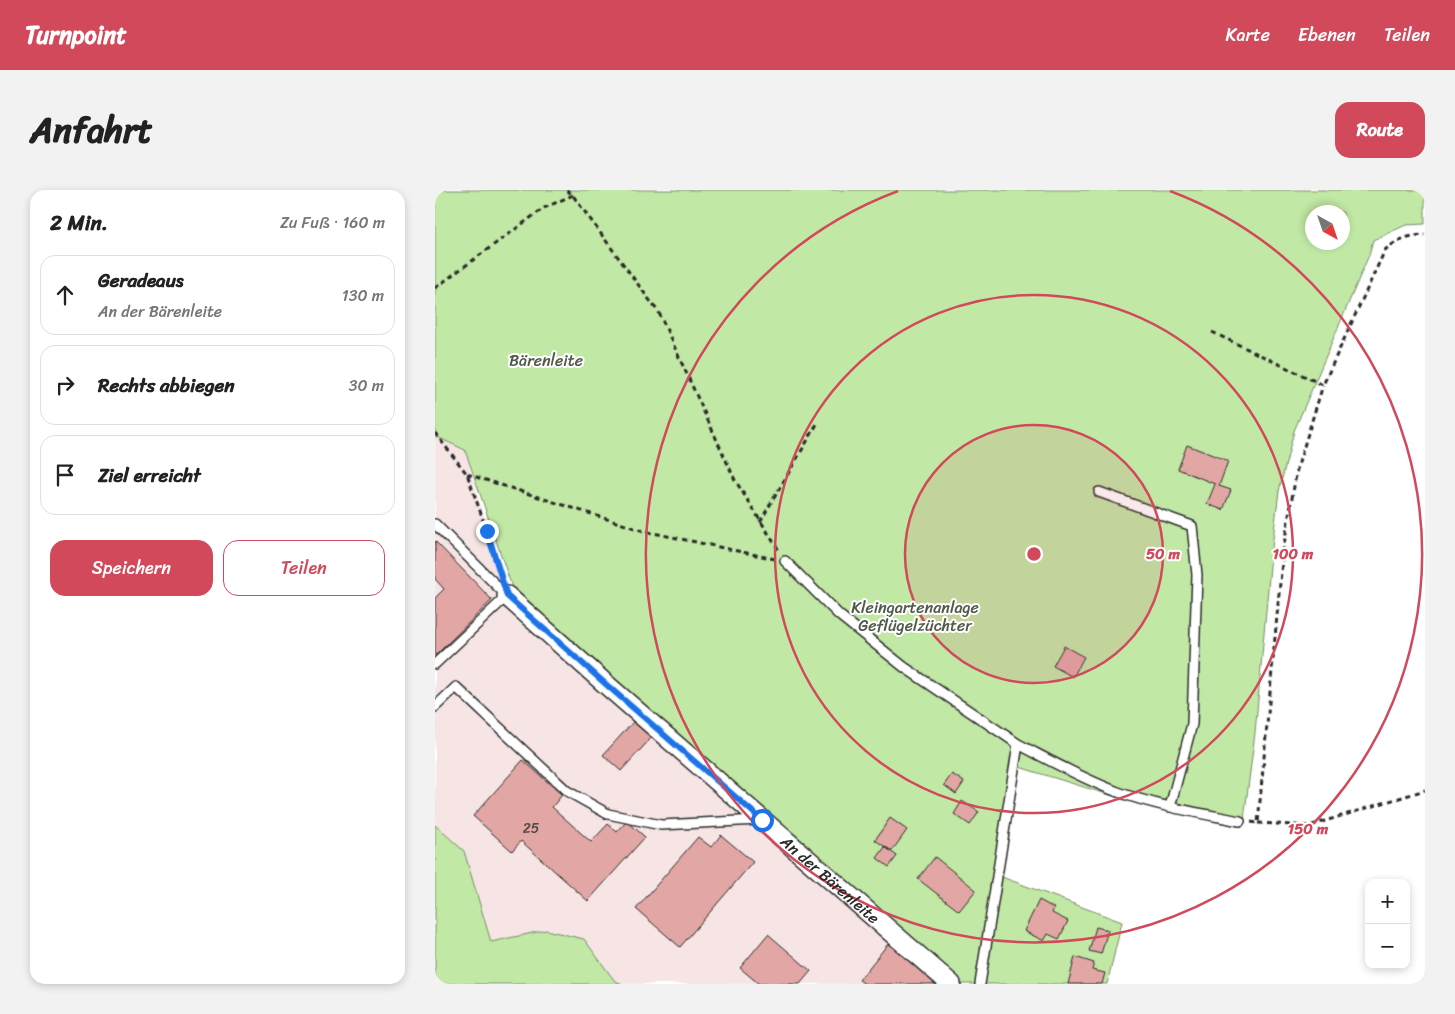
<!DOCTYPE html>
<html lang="de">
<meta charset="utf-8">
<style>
body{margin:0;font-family:Sriracha,sans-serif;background:#f2f2f2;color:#222}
.controls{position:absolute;right:15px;bottom:15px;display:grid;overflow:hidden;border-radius:10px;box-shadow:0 2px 8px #0003}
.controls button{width:45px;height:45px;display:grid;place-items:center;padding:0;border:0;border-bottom:1px solid #e0e0e0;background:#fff;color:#222;font:25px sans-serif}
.compass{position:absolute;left:870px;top:15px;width:45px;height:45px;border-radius:50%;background:#fff;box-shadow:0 2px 8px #0003;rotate:140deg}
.stop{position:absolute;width:15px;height:15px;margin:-11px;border:4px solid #1a73e8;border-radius:50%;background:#fff}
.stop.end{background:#1a73e8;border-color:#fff;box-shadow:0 1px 5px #0008}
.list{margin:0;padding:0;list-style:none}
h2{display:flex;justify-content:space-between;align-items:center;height:65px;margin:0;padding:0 20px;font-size:21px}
h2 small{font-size:16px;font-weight:400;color:#767676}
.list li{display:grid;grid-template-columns:32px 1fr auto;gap:15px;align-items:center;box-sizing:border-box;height:80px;margin:0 10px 10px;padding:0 10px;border:1px solid #e0e0e0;border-radius:15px}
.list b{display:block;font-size:19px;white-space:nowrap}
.list p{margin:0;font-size:16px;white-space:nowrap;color:#767676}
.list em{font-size:16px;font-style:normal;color:#767676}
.actions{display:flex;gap:10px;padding:15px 20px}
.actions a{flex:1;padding:11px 0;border:1px solid #d1495b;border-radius:15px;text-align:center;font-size:18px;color:#d1495b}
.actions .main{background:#d1495b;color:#fff}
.icon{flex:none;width:28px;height:28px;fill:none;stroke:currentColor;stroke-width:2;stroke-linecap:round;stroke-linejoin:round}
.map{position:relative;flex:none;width:990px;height:794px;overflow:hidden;border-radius:15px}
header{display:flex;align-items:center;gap:30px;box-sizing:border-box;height:70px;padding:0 25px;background:#d1495b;color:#fff}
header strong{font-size:24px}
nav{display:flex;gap:28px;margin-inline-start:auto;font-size:18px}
.intro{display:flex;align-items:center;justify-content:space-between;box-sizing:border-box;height:120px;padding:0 30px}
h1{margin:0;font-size:35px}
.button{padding:12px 22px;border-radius:15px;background:#d1495b;color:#fff;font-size:18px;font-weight:700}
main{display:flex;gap:30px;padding:0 30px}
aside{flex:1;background:#fff;border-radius:15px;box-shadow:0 2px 8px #0003}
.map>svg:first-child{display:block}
</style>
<header>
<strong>Turnpoint</strong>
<nav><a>Karte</a><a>Ebenen</a><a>Teilen</a></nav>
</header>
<div class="intro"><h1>Anfahrt</h1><a class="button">Route</a></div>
<main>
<aside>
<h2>2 Min.<small>Zu Fuß · 160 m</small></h2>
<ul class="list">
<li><svg class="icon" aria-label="ahead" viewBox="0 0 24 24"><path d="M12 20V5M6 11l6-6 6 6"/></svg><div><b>Geradeaus</b><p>An der Bärenleite</p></div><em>130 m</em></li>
<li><svg class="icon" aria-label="right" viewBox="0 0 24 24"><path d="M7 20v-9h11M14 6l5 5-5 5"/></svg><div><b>Rechts abbiegen</b></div><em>30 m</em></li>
<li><svg class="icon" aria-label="arrive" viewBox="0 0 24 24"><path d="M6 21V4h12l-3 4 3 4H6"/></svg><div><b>Ziel erreicht</b></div></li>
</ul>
<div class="actions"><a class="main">Speichern</a><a>Teilen</a></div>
</aside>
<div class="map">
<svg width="990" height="794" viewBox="0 0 990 794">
<rect width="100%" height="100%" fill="#fff"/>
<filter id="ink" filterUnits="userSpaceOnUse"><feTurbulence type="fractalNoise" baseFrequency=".02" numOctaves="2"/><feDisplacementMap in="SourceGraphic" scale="10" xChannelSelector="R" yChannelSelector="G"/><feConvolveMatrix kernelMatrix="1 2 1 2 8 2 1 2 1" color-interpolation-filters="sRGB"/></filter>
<g filter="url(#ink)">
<path fill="#f6e5e4" d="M 0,246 L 30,260 L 74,418 L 507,794 L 187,794 L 179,790 L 149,749 L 111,740 L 56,752 L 29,661 L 0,635 Z"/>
<path fill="#c1e8a4" stroke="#768a68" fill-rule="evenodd" d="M 0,0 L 990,0 L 990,34 L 971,35 L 938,50 L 934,65 L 859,241 L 844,301 L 836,365 L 820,543 L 808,637 L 707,615 L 584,577 L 567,687 L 687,732 L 672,794 L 523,794 L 81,409 L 30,260 L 0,246 ZM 878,22 L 908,22 L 908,52 L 878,52 Z
M 0,635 L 29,661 L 56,752 L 111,740 L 149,749 L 179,790 L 187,794 L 0,794 Z"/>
<path fill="#e2a7a5" stroke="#2b2b2b" d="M 752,255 L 793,271 L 784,296 L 796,300 L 788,320 L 772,314 L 780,294 L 743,279 Z
M 0,351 L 57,410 L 0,466 L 0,408 L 9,399 L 0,389 Z
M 629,456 L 649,467 L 638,487 L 618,476 Z
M 199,531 L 217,547 L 186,581 L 168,565 Z
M 88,570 L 127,605 L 117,617 L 156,652 L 173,634 L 182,642 L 192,631 L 210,647 L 153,711 L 86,651 L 77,661 L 38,626 Z
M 517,584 L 529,592 L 521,604 L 509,595 Z
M 527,611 L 544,622 L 535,635 L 519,624 Z
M 455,628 L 472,640 L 457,661 L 440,650 Z
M 286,645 L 318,672 L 245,757 L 201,719 L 263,647 L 276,657 Z
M 450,657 L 462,666 L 454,677 L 442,668 Z
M 500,667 L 541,700 L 524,721 L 483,689 Z
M 604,710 L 619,718 L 617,723 L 633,731 L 624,749 L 613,744 L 609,751 L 589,741 Z
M 661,737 L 673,740 L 666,764 L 654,761 Z
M 333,744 L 376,781 L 365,794 L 324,794 L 305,778 Z
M 453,754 L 504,794 L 430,794 L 424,790 Z
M 640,767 L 659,773 L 657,780 L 670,783 L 667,794 L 633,794 Z"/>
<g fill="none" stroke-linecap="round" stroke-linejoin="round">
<g stroke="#2b2b2b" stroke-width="12">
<path id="lane" d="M 664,302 L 757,336 L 762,385 L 757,534 L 735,617
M 0,334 L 72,406 L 0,474
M 350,371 L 404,425 L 469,477 L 583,554
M 0,517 L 21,497 L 132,601 L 173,624 L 226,635 L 324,630
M 545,794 L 583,554 C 616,571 648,589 683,602 C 721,616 765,623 805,631"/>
</g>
<g stroke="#2b2b2b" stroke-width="22">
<g id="street">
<path id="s1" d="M 72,406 L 174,497 L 516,794"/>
</g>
</g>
<path stroke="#2b2b2b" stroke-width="3" stroke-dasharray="5 4" stroke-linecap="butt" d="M 132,0 L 139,7 L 224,123 L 300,290 L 345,362
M 0,98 L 109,18 L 138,5
M 777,142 L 888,195 L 950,60 C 965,48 971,46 990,45
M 0,243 L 32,284 L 52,341 L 64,380
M 32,284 L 209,341 L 340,369
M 325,332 L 382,234
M 816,632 L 823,633 L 848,360 L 862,279 L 888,195
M 823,633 L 874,636 L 990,600"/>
<use href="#lane" stroke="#fff" stroke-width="9"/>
<use href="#street" stroke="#fff" stroke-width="19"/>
</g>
</g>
<g fill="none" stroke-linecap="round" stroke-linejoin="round" filter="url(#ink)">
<path stroke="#1a73e8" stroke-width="6" d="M 52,341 L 72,406 L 174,497 L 327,630"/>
</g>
<circle cx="599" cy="364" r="129" fill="#d1495b" fill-opacity=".12"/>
<g fill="none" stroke="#d1495b" stroke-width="2.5">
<circle cx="599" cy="364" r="129"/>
<circle cx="599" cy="364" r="259"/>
<path d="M735 1A388 388 0 1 1 463 1"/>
</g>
<g text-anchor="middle" stroke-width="4" stroke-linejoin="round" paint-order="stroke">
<g font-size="14" fill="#594a4a">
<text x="96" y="643">25</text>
</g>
<g font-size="16" fill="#505a49" stroke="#fff">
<text x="111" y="176">Bärenleite</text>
<text x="480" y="423">Kleingartenanlage<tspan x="480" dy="18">Geflügelzüchter</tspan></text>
</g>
<g font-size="16" fill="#2b2b2b" stroke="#fff">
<text dy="6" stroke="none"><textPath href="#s1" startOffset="430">An der Bärenleite</textPath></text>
</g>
</g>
<circle cx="599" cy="364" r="8" fill="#d1495b" stroke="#fff" stroke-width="2.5"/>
<g font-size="15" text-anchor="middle" font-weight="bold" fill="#d1495b" stroke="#fff" stroke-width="4" stroke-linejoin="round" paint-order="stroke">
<text x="728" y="369">50 m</text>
<text x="858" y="369">100 m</text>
<text x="873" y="644">150 m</text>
</g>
</svg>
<div class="controls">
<button>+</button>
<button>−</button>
</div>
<svg class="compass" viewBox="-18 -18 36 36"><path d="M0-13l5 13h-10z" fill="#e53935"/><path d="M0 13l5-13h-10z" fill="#767676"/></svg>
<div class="stop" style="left:327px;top:630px"></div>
<div class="stop end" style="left:52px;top:341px"></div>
</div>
</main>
